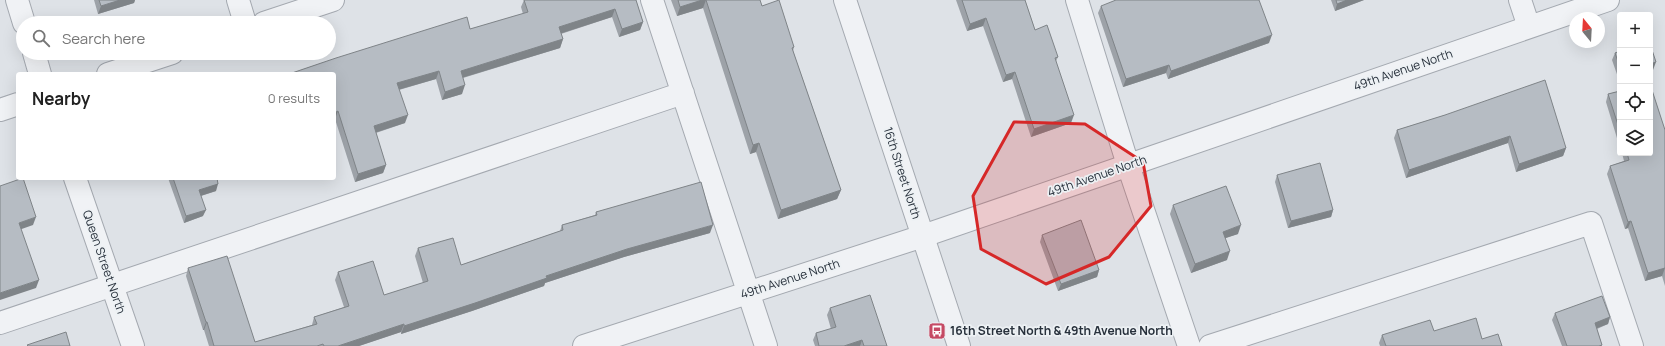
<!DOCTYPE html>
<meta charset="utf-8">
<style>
body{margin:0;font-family:Manrope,sans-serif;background:#f6f6f6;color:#222}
.controls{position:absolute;right:12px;top:12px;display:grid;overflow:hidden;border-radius:4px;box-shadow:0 4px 16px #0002}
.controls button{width:36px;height:36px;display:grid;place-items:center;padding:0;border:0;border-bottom:1px solid #e0e0e0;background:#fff;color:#222;font:20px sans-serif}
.compass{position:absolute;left:1569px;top:12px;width:36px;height:36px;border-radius:50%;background:#fff;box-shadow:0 4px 16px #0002;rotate:342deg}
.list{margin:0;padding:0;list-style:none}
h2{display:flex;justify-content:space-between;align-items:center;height:52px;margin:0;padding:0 16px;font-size:17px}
h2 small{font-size:13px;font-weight:400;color:#767676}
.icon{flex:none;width:22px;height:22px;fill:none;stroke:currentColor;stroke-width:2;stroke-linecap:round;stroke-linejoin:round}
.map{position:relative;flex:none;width:1665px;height:346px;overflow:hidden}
.search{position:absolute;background:#fff;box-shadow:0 4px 16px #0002;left:16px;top:16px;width:320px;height:44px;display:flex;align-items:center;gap:10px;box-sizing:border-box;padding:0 14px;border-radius:22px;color:#767676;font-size:15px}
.panel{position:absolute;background:#fff;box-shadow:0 4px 16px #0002;left:16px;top:72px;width:320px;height:108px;border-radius:4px}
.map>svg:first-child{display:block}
</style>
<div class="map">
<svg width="1665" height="346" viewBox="0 0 1665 346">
<rect width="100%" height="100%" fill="#dee2e7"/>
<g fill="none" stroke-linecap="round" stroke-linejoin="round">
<g stroke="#a4a9b0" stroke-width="24">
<path id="minor" d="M 17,0 L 24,23
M 238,0 L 245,23
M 652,0 L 766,346
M 845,0 L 959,346
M 1077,0 L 1128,165 L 1189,346
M 1520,0 L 1529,27
M 264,23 L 333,0
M 34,53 L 40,74
M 108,74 L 172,53
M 0,110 L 18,104
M 75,178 L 133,346
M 0,323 L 683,93
M 584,346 L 923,236 L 1608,0
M 1210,346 L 1591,223 L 1632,346"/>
</g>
<use href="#minor" stroke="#f0f2f5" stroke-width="22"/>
</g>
<path fill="#9da2a8" d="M 94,0 L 135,0 L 134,3 L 98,14 Z
M 524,0 L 636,0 L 643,22 L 640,30 L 619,37 L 612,17 L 561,34 L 563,39 L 560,48 L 463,78 L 462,94 L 442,100 L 436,79 L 399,90 L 405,123 L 376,133 L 386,165 L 383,173 L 355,182 L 335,119 L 334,120 L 334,74 L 470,29 L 523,14 L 521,7 Z
M 671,0 L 760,0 L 762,6 L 794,47 L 793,51 L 841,190 L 837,199 L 778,219 L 756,152 L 750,154 L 703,8 L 677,16 Z
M 956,0 L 1025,0 L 1035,30 L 1058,57 L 1056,61 L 1071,123 L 1031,137 L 1012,79 L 1003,82 L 983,26 L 967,31 Z
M 1331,0 L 1364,0 L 1335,11 Z
M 1101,6 L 1269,43 L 1168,79 L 1166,73 L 1123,87 L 1098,13 Z
M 1620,51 L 1620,83 L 1612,60 L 1615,53 Z
M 1620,91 L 1620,148 L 1606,102 L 1608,94 Z
M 1445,115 L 1566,148 L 1563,156 L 1516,172 L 1508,143 L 1406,178 L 1394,138 L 1397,130 Z
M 1665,130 L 1665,286 L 1662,276 L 1645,281 L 1628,228 L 1625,229 L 1607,174 L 1610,166 L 1624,161 L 1622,153 L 1650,153 Z
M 1277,175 L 1333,210 L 1331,217 L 1288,228 L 1275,182 Z
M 168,178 L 217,178 L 216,191 L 201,196 L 203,216 L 184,223 Z
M 1173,205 L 1238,234 L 1225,238 L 1227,260 L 1191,273 L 1170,214 Z
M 596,212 L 710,233 L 624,257 L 545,283 L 544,286 L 472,311 L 401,334 L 401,332 L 359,346 L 209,346 L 204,330 L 203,330 L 186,276 L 188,268 L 255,342 L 312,325 L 314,317 L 344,307 L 335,280 L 338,272 L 384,295 L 423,283 L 415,256 L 418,248 L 461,265 L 560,231 L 562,225 L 595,215 Z
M 1042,235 L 1099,270 L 1097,277 L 1058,291 L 1040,242 Z
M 830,308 L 887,346 L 815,346 L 813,340 L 816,333 L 831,329 L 827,315 Z
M 1555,313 L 1610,317 L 1608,324 L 1597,329 L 1602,345 L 1602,346 L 1562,346 L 1552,320 Z
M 1434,331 L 1482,339 L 1502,346 L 1380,346 L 1379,343 L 1382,335 Z"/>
<path fill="#7f8488" d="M 120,0 L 135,0 L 134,3 L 98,14 L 101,6 Z
M 702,0 L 706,0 L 703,8 L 677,16 L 680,7 Z
M 1347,0 L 1364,0 L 1335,11 L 1337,4 Z
M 615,9 L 612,17 L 556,35 L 559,27 Z
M 986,18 L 983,26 L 967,31 L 970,24 Z
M 643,22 L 640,30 L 619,37 L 622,29 Z
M 1272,35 L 1269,43 L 1168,79 L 1171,71 Z
M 563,39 L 560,48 L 458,79 L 461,71 Z
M 1656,62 L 1653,70 L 1650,71 L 1650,64 Z
M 1169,65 L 1166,73 L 1123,87 L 1126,79 Z
M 439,71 L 436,79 L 394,91 L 397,83 Z
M 1015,72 L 1012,79 L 1003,82 L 1006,75 Z
M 465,85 L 462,94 L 442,100 L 445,92 Z
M 338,111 L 335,119 L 334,120 L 334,113 Z
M 408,115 L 405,123 L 371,134 L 374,126 Z
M 1074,115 L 1071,123 L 1031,137 L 1034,129 Z
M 1510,136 L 1508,143 L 1406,178 L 1409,170 Z
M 759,143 L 756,152 L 750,154 L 753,145 Z
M 1566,148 L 1563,156 L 1516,172 L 1519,164 Z
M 386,165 L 383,173 L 355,182 L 358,174 Z
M 218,184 L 216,191 L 197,197 L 199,190 Z
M 841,190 L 837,199 L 778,219 L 781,210 Z
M 206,210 L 203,216 L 184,223 L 186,216 Z
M 1333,210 L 1331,217 L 1288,228 L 1291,221 Z
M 36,217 L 33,225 L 16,231 L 19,223 Z
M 1631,221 L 1628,228 L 1625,229 L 1628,222 Z
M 713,225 L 710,233 L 624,257 L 545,283 L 544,286 L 472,311 L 401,334 L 404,326 L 546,276 L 627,249 Z
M 1241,225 L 1238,234 L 1220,240 L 1223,232 Z
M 1230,251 L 1227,260 L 1191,273 L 1195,264 Z
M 1665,268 L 1662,276 L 1645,281 L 1648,273 Z
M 1099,270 L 1097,277 L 1058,291 L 1061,284 Z
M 39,280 L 36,288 L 0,300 L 0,293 Z
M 1610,317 L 1608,324 L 1592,330 L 1595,323 Z
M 206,322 L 207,322 L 204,330 L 203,330 Z
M 404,324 L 401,332 L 359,346 L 338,346 Z
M 862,340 L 860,346 L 844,346 Z"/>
<path fill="#b6bcc3" stroke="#7f8488" d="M 99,0 L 120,0 L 101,6 Z
M 524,0 L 636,0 L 643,22 L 622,29 L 615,9 L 559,27 L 563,39 L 461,71 L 465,85 L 445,92 L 439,71 L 397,83 L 408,115 L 374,126 L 386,165 L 358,174 L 338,111 L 334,113 L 334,74 L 289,74 L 336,58 L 467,17 L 470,29 L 528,12 Z
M 678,0 L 702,0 L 680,7 Z
M 706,0 L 760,0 L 762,6 L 779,0 L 794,47 L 792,48 L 841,190 L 781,210 L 759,143 L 753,145 Z
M 962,0 L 1025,0 L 1035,30 L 1047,25 L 1058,57 L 1055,58 L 1074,115 L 1034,129 L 1015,72 L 1006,75 L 986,18 L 970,24 Z
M 1116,0 L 1259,0 L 1272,35 L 1171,71 L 1169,65 L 1126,79 L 1101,6 Z
M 1336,0 L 1347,0 L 1337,4 Z
M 1650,44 L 1656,62 L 1650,64 Z
M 1620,51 L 1620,67 L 1615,53 Z
M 1545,80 L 1566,148 L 1519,164 L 1510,136 L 1409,170 L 1397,130 L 1445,115 Z
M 1650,84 L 1665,130 L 1665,268 L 1648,273 L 1631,221 L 1628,222 L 1610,166 L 1629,160 L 1627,153 L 1650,153 Z
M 1620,91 L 1620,131 L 1608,94 Z
M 1320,163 L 1333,210 L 1291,221 L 1277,175 Z
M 23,178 L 36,217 L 19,223 L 39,280 L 0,293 L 0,186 Z
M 173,178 L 217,178 L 218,184 L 199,190 L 206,210 L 186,216 Z
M 701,182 L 713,225 L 627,249 L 546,276 L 547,278 L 475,303 L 404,326 L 404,324 L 338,346 L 324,346 L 323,344 L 317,346 L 214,346 L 207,322 L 206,322 L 188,268 L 227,256 L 255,342 L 317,324 L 314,317 L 349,306 L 338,272 L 373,261 L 384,295 L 428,281 L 418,248 L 453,238 L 461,265 L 563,230 L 562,225 L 597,215 L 596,212 Z
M 1226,186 L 1241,225 L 1223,232 L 1230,251 L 1195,264 L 1173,205 Z
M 1081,220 L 1099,270 L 1061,284 L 1042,235 Z
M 870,295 L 887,346 L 864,346 L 862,340 L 844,346 L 819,346 L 816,333 L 836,327 L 830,308 Z
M 1602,296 L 1610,317 L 1595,323 L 1602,345 L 1599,346 L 1567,346 L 1555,313 Z
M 1476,318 L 1482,339 L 1498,334 L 1502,346 L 1386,346 L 1382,335 L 1430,320 L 1434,331 Z
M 66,332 L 70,346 L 28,346 L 27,345 Z"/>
<path fill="#d62828" fill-opacity="0.2" stroke="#d62828" stroke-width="3" stroke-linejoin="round" d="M 1014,122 L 1085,124 L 1143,162 L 1151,206 L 1109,257 L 1046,284 L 981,249 L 973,196 Z"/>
<defs>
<g id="bus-square" transform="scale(0.9)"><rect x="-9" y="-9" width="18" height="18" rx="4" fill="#c54a64" stroke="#edf1f4"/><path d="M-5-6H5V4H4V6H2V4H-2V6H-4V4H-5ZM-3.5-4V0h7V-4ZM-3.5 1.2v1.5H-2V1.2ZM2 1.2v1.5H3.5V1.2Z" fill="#fff"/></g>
</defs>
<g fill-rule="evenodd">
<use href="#bus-square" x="937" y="331"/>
</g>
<g text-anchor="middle" stroke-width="3.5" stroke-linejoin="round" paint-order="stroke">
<g font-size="12" fill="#28313c" stroke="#edf1f4">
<text transform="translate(1403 70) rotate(-19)" y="4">49th Avenue North</text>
<text transform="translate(902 173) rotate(72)" y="4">16th Street North</text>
<text transform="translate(1097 176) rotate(-19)" y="4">49th Avenue North</text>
<text transform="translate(104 262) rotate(71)" y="4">Queen Street North</text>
<text transform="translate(790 279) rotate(-18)" y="4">49th Avenue North</text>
</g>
<g font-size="12" font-weight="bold" fill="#28313c" stroke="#edf1f4" text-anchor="start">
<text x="950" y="335">16th Street North &amp; 49th Avenue North</text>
</g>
</g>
</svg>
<div class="controls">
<button>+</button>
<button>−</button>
<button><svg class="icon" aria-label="locate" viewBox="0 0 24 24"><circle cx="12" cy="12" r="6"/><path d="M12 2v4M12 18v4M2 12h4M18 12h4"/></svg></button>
<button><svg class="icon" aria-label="layers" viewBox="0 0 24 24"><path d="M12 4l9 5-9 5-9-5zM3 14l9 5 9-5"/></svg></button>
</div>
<svg class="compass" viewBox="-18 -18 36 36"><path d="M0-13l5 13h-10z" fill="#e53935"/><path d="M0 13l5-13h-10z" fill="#767676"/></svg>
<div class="search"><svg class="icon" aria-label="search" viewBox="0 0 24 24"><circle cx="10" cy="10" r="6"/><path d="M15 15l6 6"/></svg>Search here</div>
<section class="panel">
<h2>Nearby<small>0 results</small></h2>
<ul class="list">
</ul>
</section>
</div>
